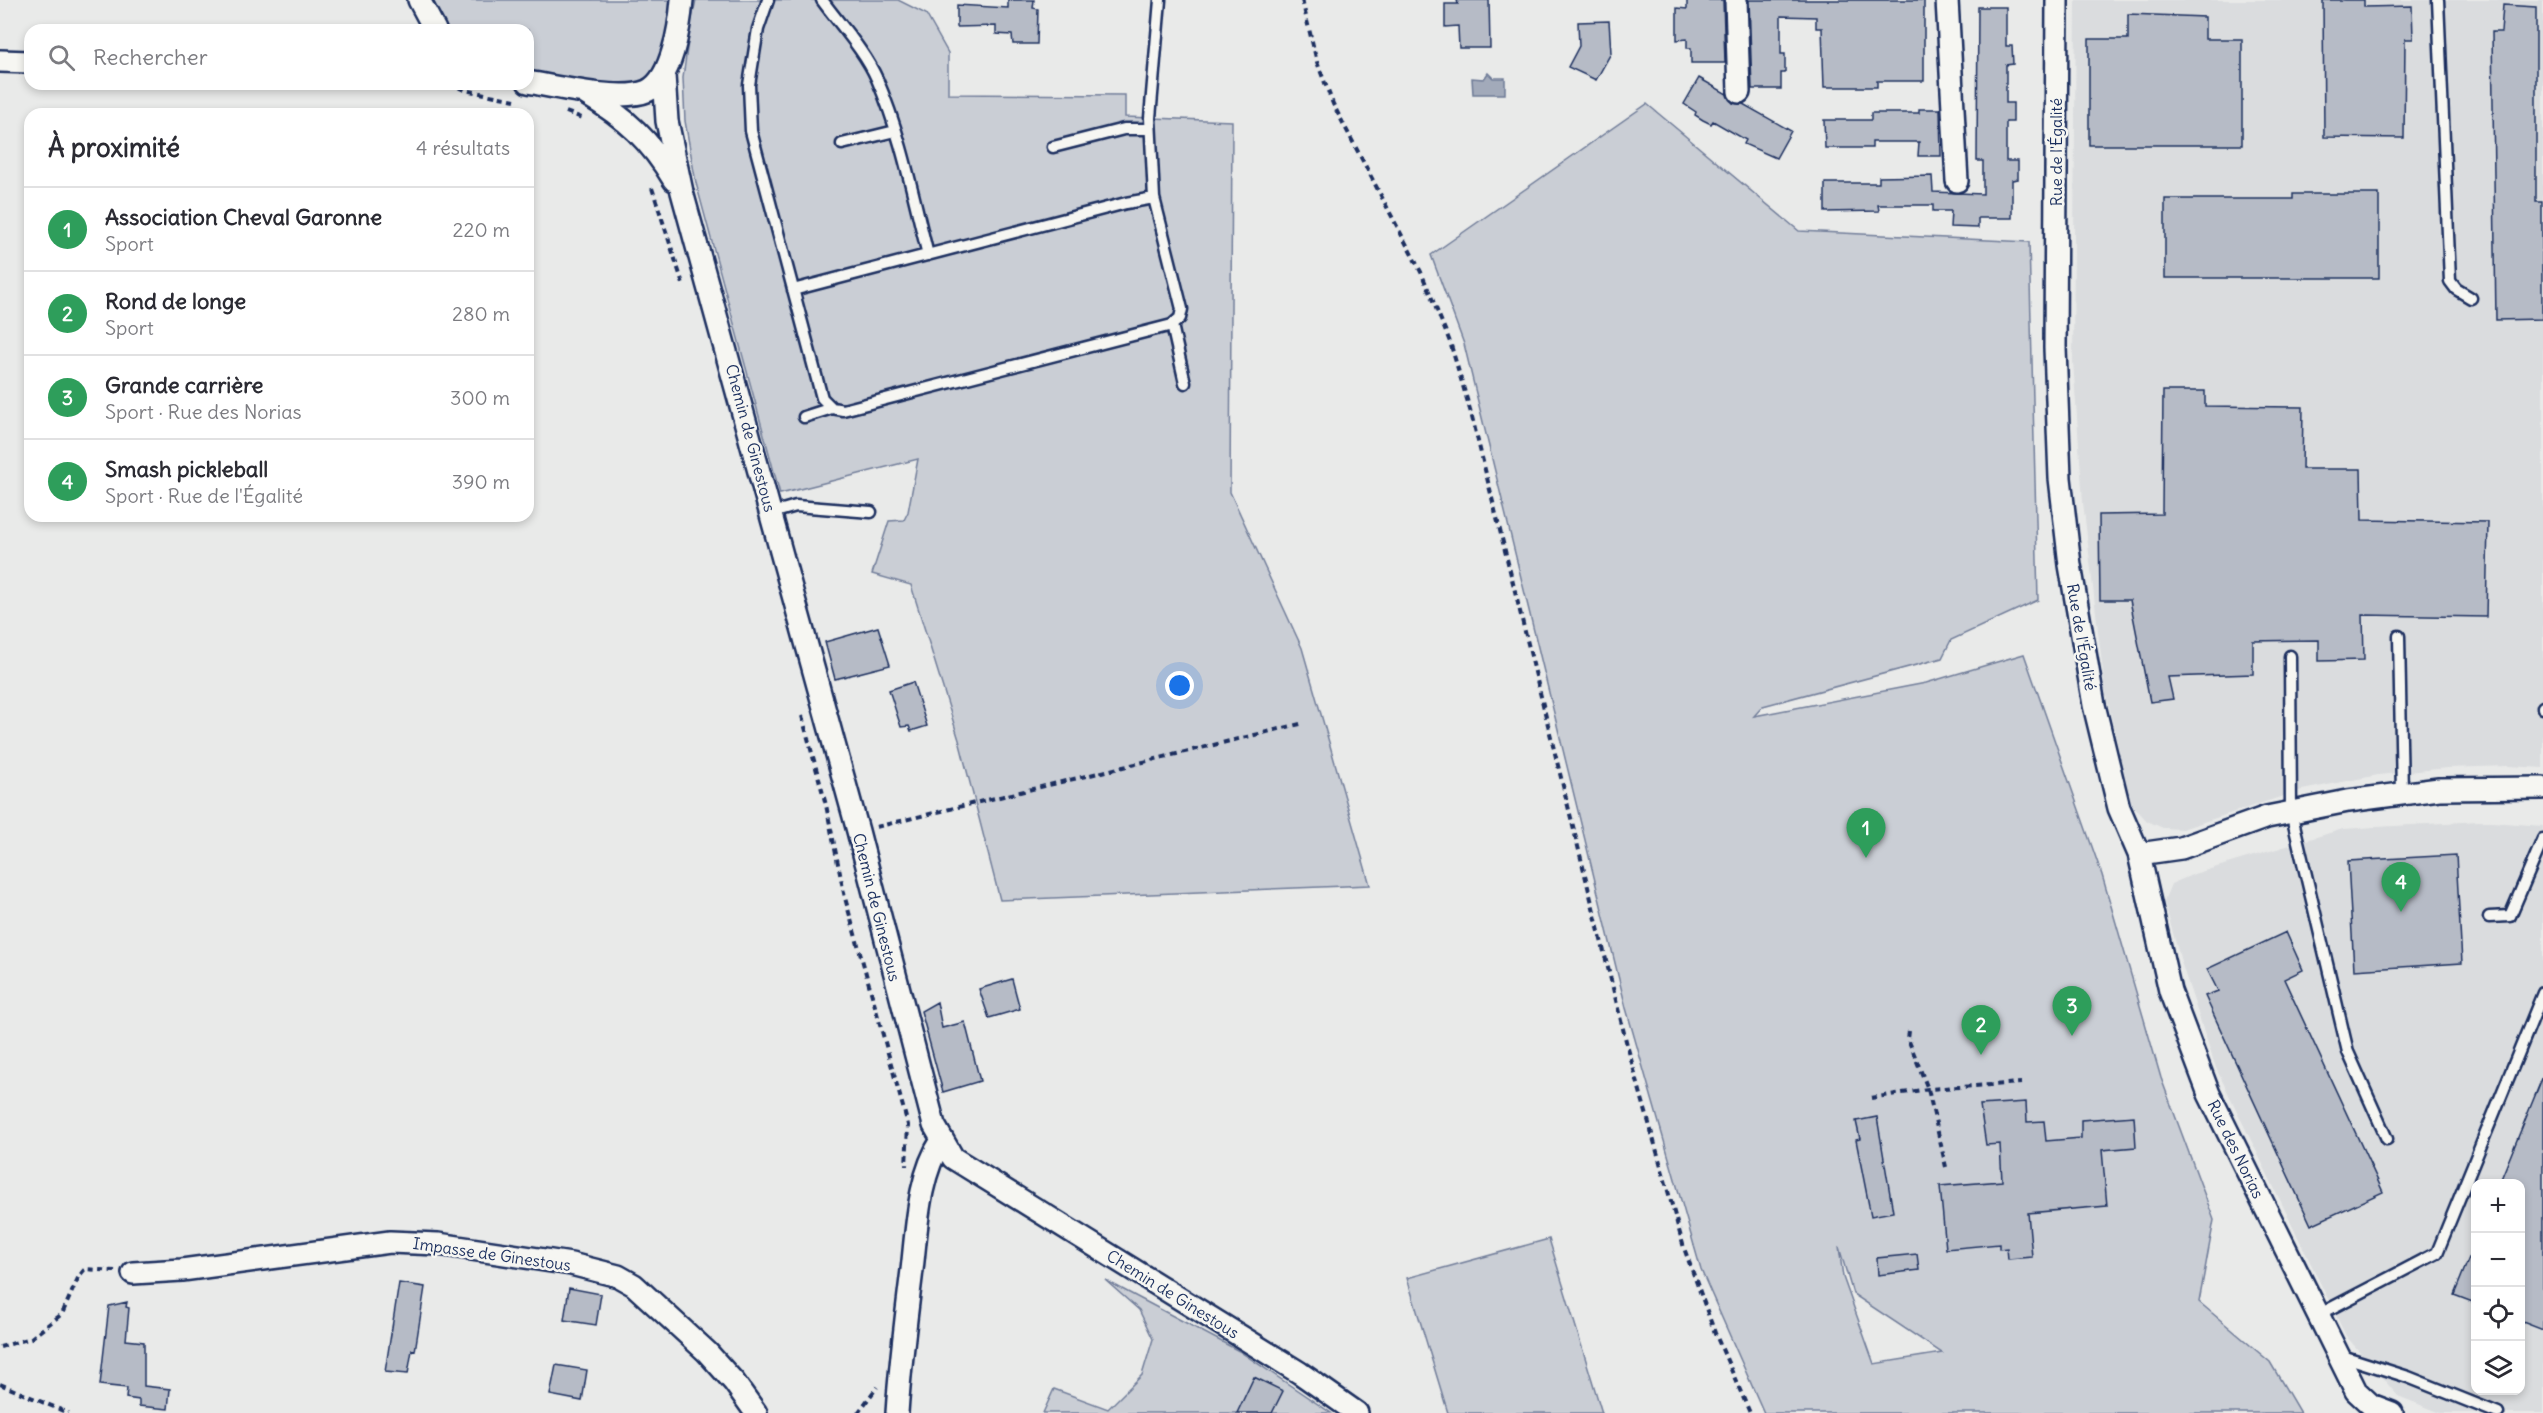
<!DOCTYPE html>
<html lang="fr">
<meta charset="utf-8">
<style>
body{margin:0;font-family:Delius,sans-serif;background:#f7f7f7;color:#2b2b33}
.controls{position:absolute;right:18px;bottom:18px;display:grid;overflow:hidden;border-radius:12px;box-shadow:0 3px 9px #0003}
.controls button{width:54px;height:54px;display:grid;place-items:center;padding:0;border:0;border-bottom:2px solid #e1e1e2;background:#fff;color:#2b2b33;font:30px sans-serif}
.you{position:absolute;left:1180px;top:686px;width:21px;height:21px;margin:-15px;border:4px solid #fff;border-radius:50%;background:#1a73e8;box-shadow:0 0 0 9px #1a73e833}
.badge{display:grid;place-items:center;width:39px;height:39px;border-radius:50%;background:#7c3aed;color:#fff;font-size:20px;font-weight:700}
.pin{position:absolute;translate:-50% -50px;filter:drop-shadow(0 2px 3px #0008)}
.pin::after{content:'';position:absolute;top:32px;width:21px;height:18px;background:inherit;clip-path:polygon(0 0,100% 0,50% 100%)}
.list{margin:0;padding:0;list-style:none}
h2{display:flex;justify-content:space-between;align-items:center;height:78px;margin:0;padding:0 24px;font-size:26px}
h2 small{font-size:20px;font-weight:400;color:#7c7c81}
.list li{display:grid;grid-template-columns:39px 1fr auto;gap:18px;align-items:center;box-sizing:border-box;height:84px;padding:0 24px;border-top:2px solid #e1e1e2}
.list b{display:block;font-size:22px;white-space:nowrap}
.list p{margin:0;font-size:20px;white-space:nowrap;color:#7c7c81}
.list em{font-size:20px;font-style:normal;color:#7c7c81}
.icon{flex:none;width:33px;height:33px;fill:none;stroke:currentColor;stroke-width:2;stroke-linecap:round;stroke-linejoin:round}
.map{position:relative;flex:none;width:2543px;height:1413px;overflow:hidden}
.search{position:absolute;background:#fff;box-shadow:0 3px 9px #0003;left:24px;top:24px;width:510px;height:66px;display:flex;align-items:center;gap:15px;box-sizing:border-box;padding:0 21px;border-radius:18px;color:#7c7c81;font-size:22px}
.panel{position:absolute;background:#fff;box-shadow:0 3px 9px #0003;left:24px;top:108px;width:510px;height:414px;border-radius:18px}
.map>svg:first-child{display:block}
</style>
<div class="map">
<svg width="2543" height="1413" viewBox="0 0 2543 1413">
<rect width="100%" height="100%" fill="#e9eae9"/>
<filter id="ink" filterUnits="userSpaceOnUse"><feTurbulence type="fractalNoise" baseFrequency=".0167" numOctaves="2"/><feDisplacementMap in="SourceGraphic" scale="12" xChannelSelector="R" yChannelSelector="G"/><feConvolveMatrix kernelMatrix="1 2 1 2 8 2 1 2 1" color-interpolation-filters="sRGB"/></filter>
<g filter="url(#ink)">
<path fill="#dadcde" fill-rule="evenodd" d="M 2076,0 L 2543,0 L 2543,768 L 2508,766 L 2447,768 L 2378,775 L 2302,790 L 2182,829 L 2163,828 L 2147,821 L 2131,803 L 2105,690 L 2083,502 L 2073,361 Z
M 2479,821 L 2543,826 L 2543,1413 L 2441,1413 L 2398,1396 L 2346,1336 L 2216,1068 L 2182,965 L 2164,901 L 2171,884 L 2194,874 L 2343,829 ZM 2476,1184 L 2520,1184 L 2520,1390 L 2476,1390 Z"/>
<path fill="#caced5" stroke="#727e9a" stroke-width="1.5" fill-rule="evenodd" d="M 428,0 L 674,0 L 668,43 L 656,76 L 632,87 L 528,76 L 528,30 L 446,30 Z
M 696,0 L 898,0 L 926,14 L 948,53 L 948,94 L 1125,95 L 1125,117 L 1232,121 L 1230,492 L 1302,648 L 1370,885 L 1000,900 L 959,740 L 911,585 L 872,574 L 889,521 L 904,520 L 908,512 L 918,459 L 780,494 L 696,183 L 685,121 L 683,78 L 690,27 Z
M 1647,104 L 1799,231 L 2029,242 L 2038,600 L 1951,640 L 1942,658 L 1763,706 L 1754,716 L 1926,683 L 2024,654 L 2102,875 L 2161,1078 L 2214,1220 L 2199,1302 L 2270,1362 L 2300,1413 L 1764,1413 L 1701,1270 L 1626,1008 L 1464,344 L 1431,255 ZM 1839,1247 L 1853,1294 L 1942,1353 L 1874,1364 L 1843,1277 Z
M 1549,1239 L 1602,1413 L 1448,1413 L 1407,1278 Z
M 1105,1280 L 1239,1351 L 1331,1413 L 1043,1413 L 1054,1389 L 1108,1409 L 1142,1375 L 1153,1339 L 1139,1310 Z"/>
<path fill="#a2aaba" stroke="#6c7995" stroke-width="1.5" d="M 1488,73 L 1493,78 L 1505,78 L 1505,94 L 1473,94 L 1472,78 L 1484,79 Z"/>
<path fill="#b6bbc6" stroke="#1b2f5e" stroke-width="1.5" d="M 1008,0 L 1034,0 L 1033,8 L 1038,9 L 1037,44 L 1013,44 L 1012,35 L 996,34 L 996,26 L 957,27 L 957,5 L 1008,8 Z
M 1457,0 L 1489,0 L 1490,48 L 1459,48 L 1458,26 L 1445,27 L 1445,4 L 1458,4 Z
M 1687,0 L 1723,0 L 1725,63 L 1691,63 L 1691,48 L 1687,48 L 1687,39 L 1677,40 L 1677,8 L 1687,9 Z
M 1749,0 L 1924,0 L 1924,81 L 1877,81 L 1877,87 L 1824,87 L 1822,28 L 1816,28 L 1816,17 L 1781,16 L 1781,54 L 1785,54 L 1785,73 L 1781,73 L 1781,89 L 1752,89 Z
M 2323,0 L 2364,0 L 2364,7 L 2412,6 L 2413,39 L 2405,39 L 2404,138 L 2324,137 Z
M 2503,5 L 2536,7 L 2536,202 L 2542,202 L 2542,319 L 2496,320 L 2492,32 L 2501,32 Z
M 1978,7 L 2006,7 L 2006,46 L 2012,46 L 2013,64 L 2006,65 L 2006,103 L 2013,103 L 2013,122 L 2006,122 L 2006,161 L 2018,161 L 2018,179 L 2012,180 L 2012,218 L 1978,218 L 1978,228 L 1950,227 L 1951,211 L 1933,211 L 1933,205 L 1878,205 L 1879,211 L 1825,212 L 1825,183 L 1879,183 L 1879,177 L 1932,176 L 1933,192 L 1983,194 L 1983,161 L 1977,161 Z
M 2128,14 L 2205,17 L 2205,39 L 2242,39 L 2242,145 L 2089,145 L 2089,39 L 2128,39 Z
M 1609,21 L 1611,53 L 1596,80 L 1568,67 L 1579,46 L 1578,22 Z
M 1699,78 L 1727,94 L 1733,103 L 1743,104 L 1791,131 L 1776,158 L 1744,144 L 1746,140 L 1713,121 L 1711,124 L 1703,120 L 1695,115 L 1696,112 L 1684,104 Z
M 1919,109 L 1940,109 L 1941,156 L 1918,156 L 1919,142 L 1872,142 L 1872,148 L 1825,148 L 1824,120 L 1871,120 L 1871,113 L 1919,113 Z
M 2293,194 L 2379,194 L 2379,278 L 2165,278 L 2165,199 L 2293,199 Z
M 2163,391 L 2205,391 L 2205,406 L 2303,407 L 2302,469 L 2361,469 L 2362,520 L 2488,522 L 2486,617 L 2363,615 L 2364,660 L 2319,661 L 2319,640 L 2253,641 L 2253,674 L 2168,677 L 2173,699 L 2150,702 L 2130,600 L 2100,600 L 2099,515 L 2162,514 Z
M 878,627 L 890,665 L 835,679 L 825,642 Z
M 913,682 L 927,726 L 911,731 L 909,726 L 901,727 L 889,690 Z
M 2456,855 L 2462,963 L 2354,970 L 2348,861 Z
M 2286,932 L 2303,970 L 2284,979 L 2383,1192 L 2311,1225 L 2205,996 L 2218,991 L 2207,969 Z
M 1012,979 L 1020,1009 L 989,1018 L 979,989 Z
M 937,1002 L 942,1028 L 965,1022 L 980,1081 L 943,1092 L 921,1011 Z
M 2543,1076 L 2543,1330 L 2520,1321 L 2520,1184 L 2499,1184 Z
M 2026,1102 L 2027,1122 L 2044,1121 L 2046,1141 L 2081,1138 L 2081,1120 L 2134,1116 L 2136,1147 L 2102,1150 L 2107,1206 L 2028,1213 L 2032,1257 L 2008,1259 L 2007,1248 L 1999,1249 L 1999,1244 L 1946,1249 L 1940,1186 L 2002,1181 L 2000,1144 L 1986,1145 L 1980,1105 Z
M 1877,1117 L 1893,1212 L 1871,1216 L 1856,1140 L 1860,1139 L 1856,1121 Z
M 2475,1243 L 2475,1303 L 2454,1295 Z
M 1917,1254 L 1919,1270 L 1878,1275 L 1877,1258 Z
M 399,1283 L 425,1287 L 415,1351 L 412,1350 L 408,1374 L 385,1372 Z
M 569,1288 L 601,1294 L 596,1325 L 564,1320 Z
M 127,1302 L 126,1307 L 129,1308 L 126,1340 L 144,1342 L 144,1386 L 170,1389 L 168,1409 L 139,1406 L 139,1400 L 126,1398 L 127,1388 L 100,1385 L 109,1306 Z
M 556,1365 L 587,1370 L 582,1401 L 550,1395 Z
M 1254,1377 L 1283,1391 L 1272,1413 L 1237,1413 Z"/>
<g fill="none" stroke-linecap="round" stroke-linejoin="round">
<g stroke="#1b2f5e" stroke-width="15">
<path id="lane" d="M 768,0 L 758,29 L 749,85 L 751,131 L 822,398 L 832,408 L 843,410 L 1172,325 L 1180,318 L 1182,309 L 1154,198 L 1150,118 L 1160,0
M 822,0 C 840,25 864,50 877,79 C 901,134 913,196 928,255
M 2438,0 L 2450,281 L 2456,289 L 2471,298
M 842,144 L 895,131
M 1053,147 L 1124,129 L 1150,129
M 793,290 L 1126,203 L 1154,198
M 1172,325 L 1185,383
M 804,417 L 832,408
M 772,513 L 796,506 L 871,512
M 2399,636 L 2402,794
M 2290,656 L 2291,812 L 2348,1052 L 2387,1139
M 2543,707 L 2543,708
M 2489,917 L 2510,916 L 2543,839
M 2318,1315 L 2437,1253 L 2543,993
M 2339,1355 L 2408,1377 L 2498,1413"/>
</g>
<g stroke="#1b2f5e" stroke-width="26">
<path id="street" d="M 419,0 L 435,30
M 1736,0 L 1739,92
M 1947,0 L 1957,181
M 2057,0 L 2055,348 L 2060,478 L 2070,565 L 2094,705 L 2119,808 L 2139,854 L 2181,848 L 2267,817 L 2348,801 L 2439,789 L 2543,788
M 0,61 L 30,62
M 664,75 L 667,121 L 682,192 L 858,831 L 934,1125 L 953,1158 L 1300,1373 L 1357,1413
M 528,82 C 556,87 622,102 647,91 C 672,80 680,25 682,0
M 586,94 C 626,118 650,140 674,180
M 2139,854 L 2170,991 L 2209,1094 L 2356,1391 L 2371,1405 L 2392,1413
M 133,1273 L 182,1270 L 390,1242 L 438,1244 L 571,1264 L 618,1276 L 634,1285 L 707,1352 L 734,1382 L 756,1413
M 897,1413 C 900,1365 906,1318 912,1270 C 917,1228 918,1176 942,1140"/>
</g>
<path stroke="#1b2f5e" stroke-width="4" stroke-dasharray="6 4.5" stroke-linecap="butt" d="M 1302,0 L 1317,62 L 1333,104 L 1421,272 L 1450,342 L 1471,413 L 1627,1045 L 1684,1248 L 1715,1333 L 1750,1413
M 449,84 L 465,90 L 515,100
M 566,112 L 582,118
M 652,188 L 683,284
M 802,716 L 826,805 L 845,898 L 908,1125 L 906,1166
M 876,827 L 1304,723
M 1909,1031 L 1908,1039 L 1928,1089 L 1946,1167
M 1871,1098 L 1928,1089 L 2022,1083
M 0,1347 L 31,1338 L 62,1314 L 79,1276 L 85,1269 L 115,1271
M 0,1384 L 68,1413
M 858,1413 L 877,1387"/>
<use href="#lane" stroke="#f6f6f2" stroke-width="10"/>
<use href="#street" stroke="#f6f6f2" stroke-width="21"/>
</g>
</g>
<g text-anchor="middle" stroke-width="5" stroke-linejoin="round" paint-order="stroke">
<g font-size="16" fill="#1b2f5e" stroke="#f6f6f2">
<text transform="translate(2056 152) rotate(-90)" y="6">Rue de l'Égalité</text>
<text transform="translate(751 438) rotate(75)" y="6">Chemin de Ginestous</text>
<text transform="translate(2082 637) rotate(80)" y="6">Rue de l'Égalité</text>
<text transform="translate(877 907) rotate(76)" y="6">Chemin de Ginestous</text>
<text transform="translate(2236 1149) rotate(64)" y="6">Rue des Norias</text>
<text transform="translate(492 1254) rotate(8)" y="6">Impasse de Ginestous</text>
<text transform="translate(1173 1294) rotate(32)" y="6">Chemin de Ginestous</text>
</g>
</g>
</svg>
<div class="controls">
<button>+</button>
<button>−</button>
<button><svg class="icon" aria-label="locate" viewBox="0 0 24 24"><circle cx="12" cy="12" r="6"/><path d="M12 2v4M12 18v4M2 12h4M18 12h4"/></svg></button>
<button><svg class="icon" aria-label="layers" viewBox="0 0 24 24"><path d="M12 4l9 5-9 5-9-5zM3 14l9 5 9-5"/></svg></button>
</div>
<div class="you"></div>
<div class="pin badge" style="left:1866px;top:858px;background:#2e9e5b">1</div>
<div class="pin badge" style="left:1981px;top:1055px;background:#2e9e5b">2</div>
<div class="pin badge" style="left:2072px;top:1036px;background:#2e9e5b">3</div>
<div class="pin badge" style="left:2401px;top:912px;background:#2e9e5b">4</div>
<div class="search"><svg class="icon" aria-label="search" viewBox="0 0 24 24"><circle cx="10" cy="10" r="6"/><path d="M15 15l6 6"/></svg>Rechercher</div>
<section class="panel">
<h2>À proximité<small>4 résultats</small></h2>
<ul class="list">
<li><span class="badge" style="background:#2e9e5b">1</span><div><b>Association Cheval Garonne</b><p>Sport</p></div><em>220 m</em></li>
<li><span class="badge" style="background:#2e9e5b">2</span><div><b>Rond de longe</b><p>Sport</p></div><em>280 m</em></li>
<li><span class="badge" style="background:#2e9e5b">3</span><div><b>Grande carrière</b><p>Sport · Rue des Norias</p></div><em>300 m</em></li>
<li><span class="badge" style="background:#2e9e5b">4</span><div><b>Smash pickleball</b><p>Sport · Rue de l'Égalité</p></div><em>390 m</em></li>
</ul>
</section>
</div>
